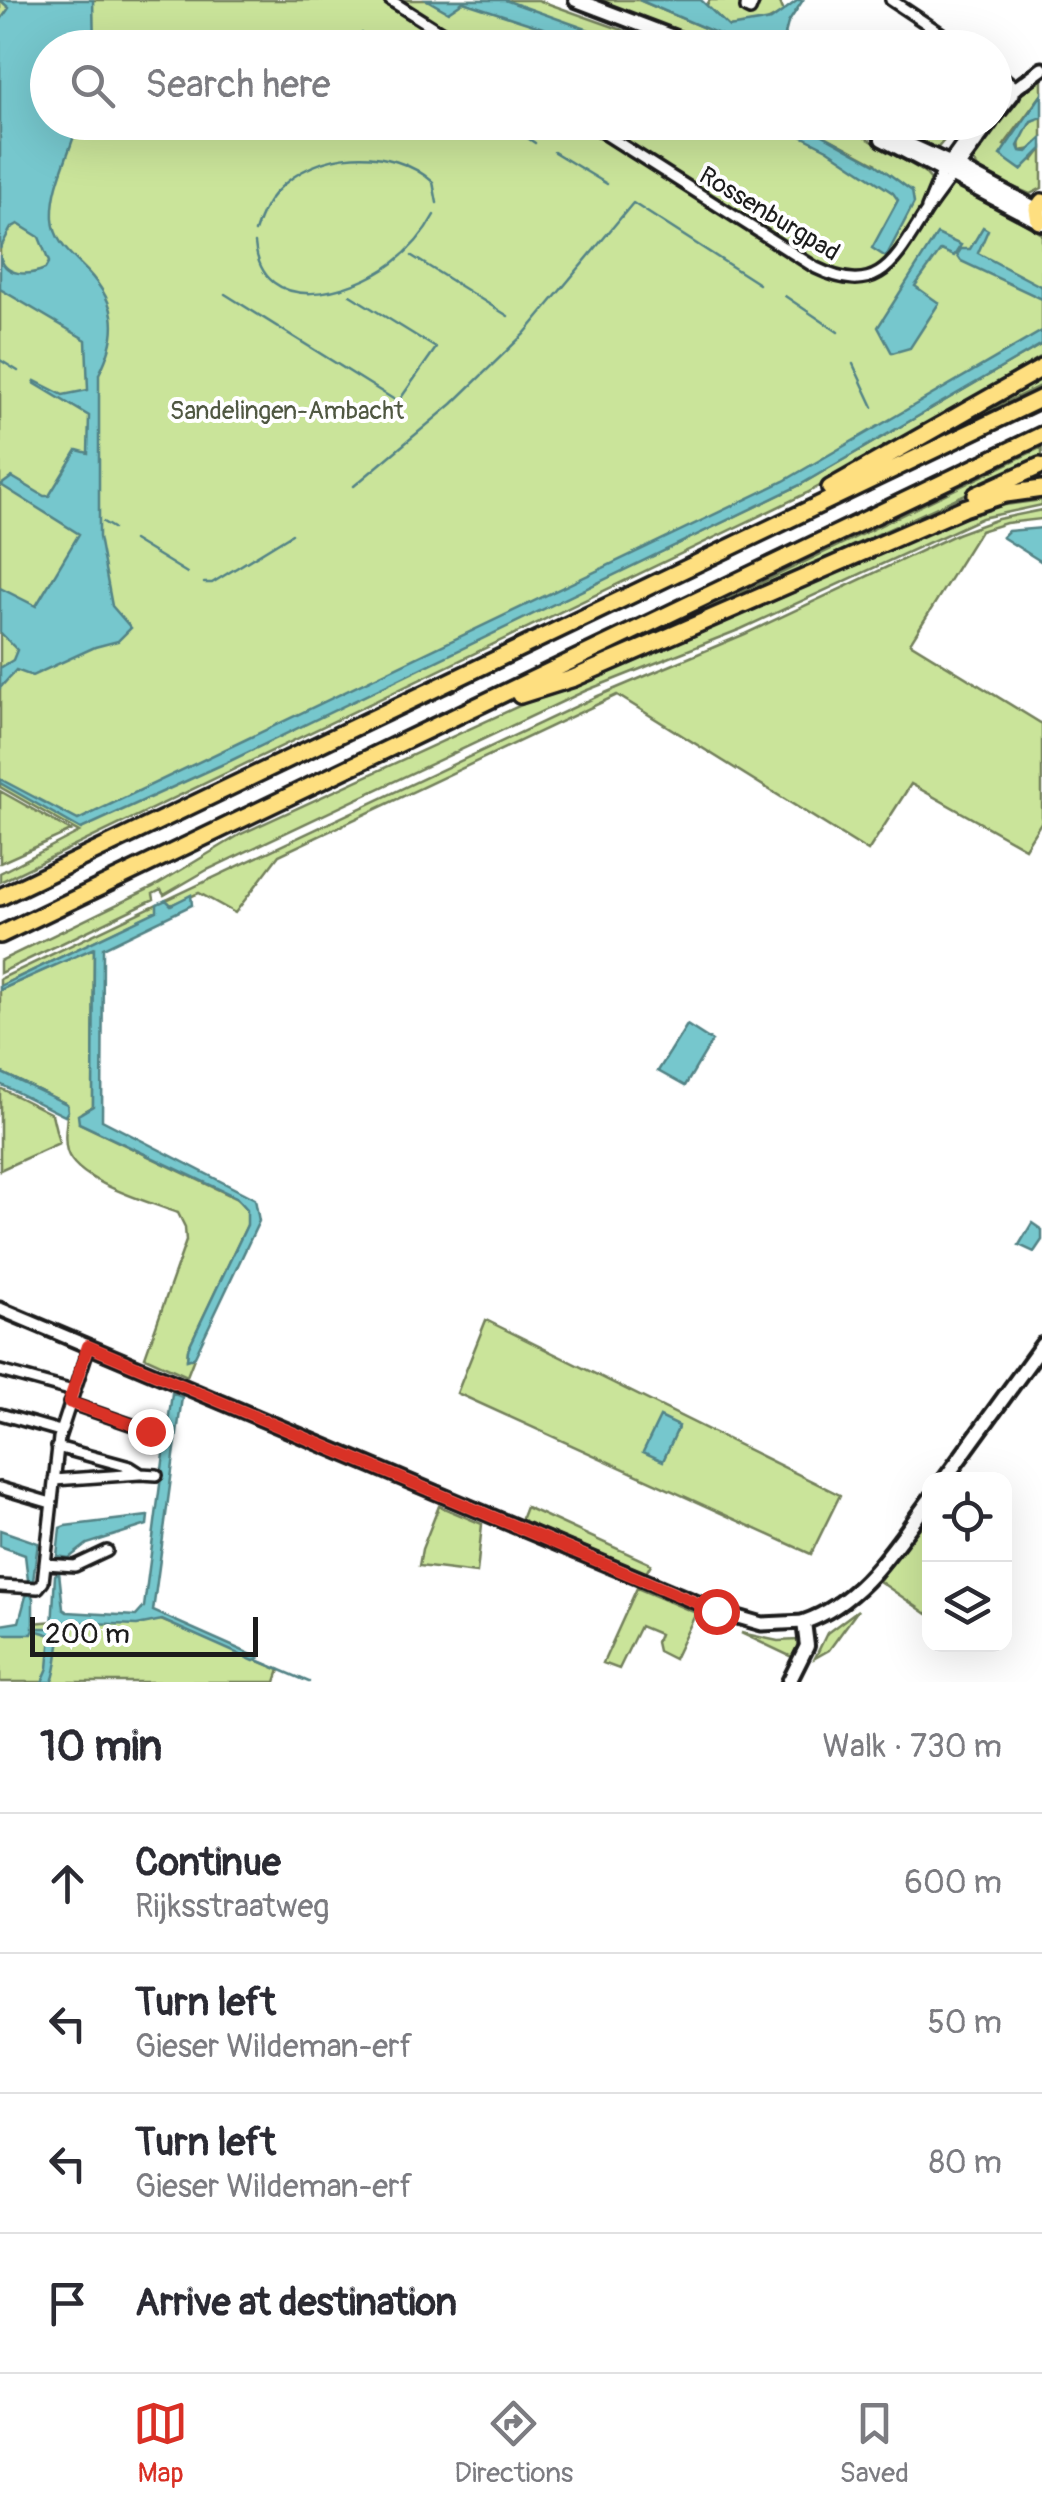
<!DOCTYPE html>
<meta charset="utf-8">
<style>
body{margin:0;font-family:Pangolin,sans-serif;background:#f2f2f3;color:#2b2b33}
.controls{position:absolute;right:30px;bottom:30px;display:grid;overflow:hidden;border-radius:20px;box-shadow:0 10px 40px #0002}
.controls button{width:90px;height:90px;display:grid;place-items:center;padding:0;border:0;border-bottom:2px solid #e1e1e2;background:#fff;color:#2b2b33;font:50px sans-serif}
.scale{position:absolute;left:30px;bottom:25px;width:228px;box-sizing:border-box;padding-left:10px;border:5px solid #1c1c1c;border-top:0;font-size:28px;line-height:35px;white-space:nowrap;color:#1c1c1c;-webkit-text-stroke:8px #fff;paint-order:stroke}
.stop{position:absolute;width:30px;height:30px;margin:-22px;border:8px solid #d93025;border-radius:50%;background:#fff}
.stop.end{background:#d93025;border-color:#fff;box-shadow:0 2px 10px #0008}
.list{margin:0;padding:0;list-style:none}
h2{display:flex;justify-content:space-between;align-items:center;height:130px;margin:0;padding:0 40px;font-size:42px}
h2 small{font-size:32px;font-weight:400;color:#7c7c81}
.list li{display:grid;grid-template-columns:65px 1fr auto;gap:30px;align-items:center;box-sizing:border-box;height:140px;padding:0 40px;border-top:2px solid #e1e1e2}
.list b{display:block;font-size:38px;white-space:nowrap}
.list p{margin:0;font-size:32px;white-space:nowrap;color:#7c7c81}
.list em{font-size:32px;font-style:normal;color:#7c7c81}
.icon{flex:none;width:55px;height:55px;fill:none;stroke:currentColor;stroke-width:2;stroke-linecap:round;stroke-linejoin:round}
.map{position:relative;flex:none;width:1042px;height:1682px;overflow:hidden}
.search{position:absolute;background:#fff;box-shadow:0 10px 40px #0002;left:30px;right:30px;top:30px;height:110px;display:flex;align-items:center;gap:25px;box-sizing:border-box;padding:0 35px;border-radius:55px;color:#7c7c81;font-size:38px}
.sheet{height:690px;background:#fff}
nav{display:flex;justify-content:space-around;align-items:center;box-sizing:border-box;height:140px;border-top:2px solid #e1e1e2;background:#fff;font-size:28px;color:#7c7c81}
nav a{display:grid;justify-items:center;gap:5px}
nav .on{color:#d93025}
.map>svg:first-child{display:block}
</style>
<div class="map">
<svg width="1042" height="1682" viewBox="0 0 1042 1682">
<rect width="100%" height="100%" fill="#fff"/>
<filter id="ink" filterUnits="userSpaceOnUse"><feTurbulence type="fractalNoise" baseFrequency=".01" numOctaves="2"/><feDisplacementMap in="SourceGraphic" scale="20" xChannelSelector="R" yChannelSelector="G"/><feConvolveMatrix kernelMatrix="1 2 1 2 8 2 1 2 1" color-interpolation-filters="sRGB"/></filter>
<g filter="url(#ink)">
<path fill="#cae49a" stroke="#73805b" stroke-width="2.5" d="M 0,0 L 538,0 L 670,47 L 637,47 L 611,38 L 629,47 L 48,48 L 48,122 L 785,123 L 877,164 L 801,123 L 841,123 L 924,172 L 933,182 L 929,192 L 940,197 L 947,187 L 955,183 L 1042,234 L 1042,338 L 791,479 L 167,789 L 800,485 L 1042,344 L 1042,356 L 895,444 L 807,493 L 0,882 L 0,873 L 79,832 L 0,787 Z
M 592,0 L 639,0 L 749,47 L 715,47 Z
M 710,0 L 741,0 L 743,9 L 749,12 L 756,8 L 757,0 L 779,0 L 784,12 L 765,22 L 729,27 L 706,6 Z
M 1042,75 L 1042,94 L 1004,145 L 1033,161 L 1042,149 L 1042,188 L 1030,194 L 981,173 L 972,158 C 977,135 1023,91 1042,75 Z
M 1035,117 L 1042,117 L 1042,138 L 1033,149 L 1020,151 L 1019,139 Z
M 878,123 L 916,123 L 933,130 L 934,123 L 959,123 L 935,151 Z
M 1042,373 L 1042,385 L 938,435 Z
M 1042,447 L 1042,459 L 598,662 Z
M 1042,500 L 1042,505 L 982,518 L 741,629 L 585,691 L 207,870 L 164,895 L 161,890 L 153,894 L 154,899 L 0,973 L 0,961 L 153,887 L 241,834 L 532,700 L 783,597 L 922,532 L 998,506 Z
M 1042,510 L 1042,519 L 1006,523 L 980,531 L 910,643 L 1042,724 L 1042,821 L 1025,848 L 911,784 L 868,851 L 617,695 L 279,855 L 235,913 L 199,893 L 171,905 L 166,900 L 598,696 L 745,634 L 957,534 L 998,519 Z
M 0,791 L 71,831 L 0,863 Z
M 157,904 L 158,911 L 0,986 L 0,979 Z
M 94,947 L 93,1106 L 82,1112 L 79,1123 L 236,1198 C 246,1204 250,1213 247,1225 L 188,1349 L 187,1359 L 194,1358 L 187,1376 L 145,1357 L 186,1241 L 185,1227 L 178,1213 C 149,1202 76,1182 67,1151 C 62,1134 69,1119 67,1104 L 0,1072 L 0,990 Z
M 0,1088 L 52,1114 L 59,1143 L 0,1170 Z
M 486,1320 L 840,1495 L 811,1554 L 457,1393 Z
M 439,1506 L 482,1524 L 477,1573 L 419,1566 L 422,1549 Z
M 526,1507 L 651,1564 L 646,1573 L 521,1520 Z
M 929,1513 L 930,1609 L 927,1614 L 879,1581 Z
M 637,1588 L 696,1613 L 674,1659 L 658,1651 L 656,1642 L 659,1634 L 640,1626 L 619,1669 L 603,1663 Z
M 858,1610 L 829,1650 L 815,1658 L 827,1633 Z
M 66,1620 L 161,1620 L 280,1670 L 276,1682 L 0,1682 L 0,1626 Z
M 741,1633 L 778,1641 L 797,1640 L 798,1648 L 794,1658 Z"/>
<path fill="#76c7cd" stroke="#528386" stroke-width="2.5" d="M 0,0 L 93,0 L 94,47 L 48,48 L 48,122 L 78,123 C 70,154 51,186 53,219 C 54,239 67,251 80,264 C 117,299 122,329 99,374 L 99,537 L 112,606 L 131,628 L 118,641 L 95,647 L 32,676 L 16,670 L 0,688 L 0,668 L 13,660 L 17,650 L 0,632 L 0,588 L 36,606 L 79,534 L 1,485 L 12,477 L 44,496 L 49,496 L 77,450 L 88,453 L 89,416 L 34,383 L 35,381 L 63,395 L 88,390 L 86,340 L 0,289 L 0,255 C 4,277 28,276 45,269 L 49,262 L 39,237 L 18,224 L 11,228 L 0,249 L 0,21 L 9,8 Z
M 427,0 L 505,0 L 637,47 L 601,47 L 463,2 L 448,12 Z
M 639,0 L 701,0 L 729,27 L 771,20 L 798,0 L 803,0 L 788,23 L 783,42 L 790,46 L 810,41 L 821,47 L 749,47 Z
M 1042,94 L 1042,117 L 1031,121 L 1018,146 L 1020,151 L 1027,152 L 1042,138 L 1042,149 L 1021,170 L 1000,155 Z
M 775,123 L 801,123 L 877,165 L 912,191 L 914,203 L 886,257 L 872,248 L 898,200 L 893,193 L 827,149 Z
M 983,227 L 988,230 L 978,253 L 1042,287 L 1042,299 L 961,261 L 957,255 L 961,249 L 970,249 Z
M 937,234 L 961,245 L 954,256 L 941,250 L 915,286 L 939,303 L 910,348 L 892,353 L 878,327 Z
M 1042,331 L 1042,344 L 800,485 L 230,761 L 81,829 L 0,783 L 0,779 L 78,820 L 784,481 Z
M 1042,528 L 1042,562 L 1002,537 L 1008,531 Z
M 191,895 L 192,905 L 103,948 L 102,1120 L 255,1199 L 259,1221 L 194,1358 L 187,1360 L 188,1349 L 247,1225 L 247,1209 L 236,1197 L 79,1123 L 78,1115 L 93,1106 L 94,948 L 0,990 L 0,986 L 157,911 L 157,904 L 166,900 L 171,905 Z
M 687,1025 L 712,1041 L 685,1086 L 658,1071 Z
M 0,1072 L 67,1104 L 68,1111 L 65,1116 L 0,1084 Z
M 1032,1223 L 1042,1230 L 1042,1240 L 1034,1252 L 1019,1245 Z
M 172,1393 L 182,1397 L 153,1611 L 259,1658 L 254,1661 L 162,1620 L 137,1625 L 66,1622 C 56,1640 60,1661 52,1682 L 42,1682 L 48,1668 L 51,1635 L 34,1630 L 32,1634 L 0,1634 L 0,1625 L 19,1622 L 26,1596 L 30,1594 L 33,1598 L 33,1628 L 52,1628 L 55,1575 L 59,1572 L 63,1609 L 67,1612 L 136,1616 L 144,1607 Z
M 660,1417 L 679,1426 L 663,1461 L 643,1452 Z
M 148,1516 L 147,1525 L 87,1544 L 69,1558 L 57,1556 L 60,1528 L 65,1526 Z
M 0,1530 L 38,1543 L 33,1581 L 28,1580 L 25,1555 L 0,1546 Z"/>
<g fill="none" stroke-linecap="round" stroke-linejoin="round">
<path stroke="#528386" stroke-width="2.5" d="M 362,33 L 386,48
M 504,122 L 535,143
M 554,152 L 607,184
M 255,232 C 260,217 266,202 277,191 C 316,149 391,144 433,182 L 437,203
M 255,243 C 262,319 352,294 393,263 C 410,250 424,234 434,215
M 412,256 L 508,316
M 225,294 L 398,402 L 436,348 L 350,295
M 785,296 L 838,332
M 0,360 L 18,371
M 853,364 L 873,407
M 354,486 L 452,404 L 524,334 L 633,203 L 759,284
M 103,522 L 113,528
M 133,540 L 187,573
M 204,583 L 212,583 L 292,534
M 257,1660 L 309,1682"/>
<g stroke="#1c1c1c" stroke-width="16">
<path id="minor" d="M 390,0 L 466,48
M 747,0 L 746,8 L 750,10 L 754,0
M 891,0 L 963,48
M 994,69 L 1017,89
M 586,122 L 816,268 C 878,298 894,263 924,215 C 932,202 942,190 951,177
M 927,208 L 942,172
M 0,1371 L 73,1391
M 69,1403 L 150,1431
M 0,1414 L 60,1431
M 57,1447 L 130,1467 L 141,1474 L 157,1475
M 54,1480 L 140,1474
M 0,1488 L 51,1503
M 46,1564 L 75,1566 L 107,1551
M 0,1586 L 38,1588 L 43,1582 L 59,1438 L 89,1346"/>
</g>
<g stroke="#1c1c1c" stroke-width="19">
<path id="tertiary" d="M 994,104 L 1042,69
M 994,118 L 1013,94
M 946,168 L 979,122
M 955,171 L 991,122
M 0,1309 L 717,1611 L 762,1624 L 804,1622"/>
</g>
<g stroke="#1c1c1c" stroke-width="20">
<path id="secondary" d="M 576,0 L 702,48
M 859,122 L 958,167 L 1042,212
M 882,139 L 1042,223
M 944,1480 L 1042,1345
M 789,1682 L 807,1646 L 804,1622 C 862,1602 894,1547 930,1499"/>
</g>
<g stroke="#1c1c1c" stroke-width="22">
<path id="motorway" d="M 1039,221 L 1037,209 L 1042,202
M 830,488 L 1042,368
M 976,495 L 1040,466
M 520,695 L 574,678 L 964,508 L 1006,494 L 1042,489
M 0,897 L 1042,398
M 0,935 L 1042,435"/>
</g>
<use href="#minor" stroke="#fff" stroke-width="9"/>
<use href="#tertiary" stroke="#fff" stroke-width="11"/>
<use href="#secondary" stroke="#fff" stroke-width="12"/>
<use href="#motorway" stroke="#fedf80" stroke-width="15"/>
</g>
</g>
<g fill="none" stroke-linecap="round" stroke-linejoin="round" filter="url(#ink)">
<path stroke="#d93025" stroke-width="12" d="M 150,1431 L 69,1402 L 88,1346 L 716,1611"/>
</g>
<g text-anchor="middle" stroke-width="8" stroke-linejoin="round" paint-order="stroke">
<g font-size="25" fill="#1c1c1c" stroke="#fff">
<text transform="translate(770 213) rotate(31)" y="9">Rossenburgpad</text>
</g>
<g font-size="25" fill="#505842" stroke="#fff">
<text x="287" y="419">Sandelingen-Ambacht</text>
</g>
</g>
</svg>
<div class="controls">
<button><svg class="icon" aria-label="locate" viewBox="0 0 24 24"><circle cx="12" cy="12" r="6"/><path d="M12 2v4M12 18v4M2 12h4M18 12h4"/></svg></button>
<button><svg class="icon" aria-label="layers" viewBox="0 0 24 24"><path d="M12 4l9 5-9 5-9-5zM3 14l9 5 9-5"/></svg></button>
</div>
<div class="scale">200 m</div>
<div class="stop" style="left:716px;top:1611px"></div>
<div class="stop end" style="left:150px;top:1431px"></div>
<div class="search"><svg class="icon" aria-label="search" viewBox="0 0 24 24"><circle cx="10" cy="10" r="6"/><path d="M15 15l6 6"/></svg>Search here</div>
</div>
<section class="sheet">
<h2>10 min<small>Walk · 730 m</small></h2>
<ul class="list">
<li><svg class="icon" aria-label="ahead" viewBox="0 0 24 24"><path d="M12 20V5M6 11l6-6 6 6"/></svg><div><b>Continue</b><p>Rijksstraatweg</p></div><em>600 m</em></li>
<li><svg class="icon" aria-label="left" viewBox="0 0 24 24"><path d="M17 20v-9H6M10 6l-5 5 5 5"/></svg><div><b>Turn left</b><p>Gieser Wildeman-erf</p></div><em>50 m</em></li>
<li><svg class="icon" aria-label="left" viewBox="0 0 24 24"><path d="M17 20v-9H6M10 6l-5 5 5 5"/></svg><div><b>Turn left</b><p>Gieser Wildeman-erf</p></div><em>80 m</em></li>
<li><svg class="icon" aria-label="arrive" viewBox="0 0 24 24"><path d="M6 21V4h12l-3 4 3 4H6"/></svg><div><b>Arrive at destination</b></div></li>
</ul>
</section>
<nav>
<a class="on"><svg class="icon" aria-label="map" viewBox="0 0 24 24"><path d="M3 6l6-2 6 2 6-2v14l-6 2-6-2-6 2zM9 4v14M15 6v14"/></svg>Map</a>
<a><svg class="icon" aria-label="directions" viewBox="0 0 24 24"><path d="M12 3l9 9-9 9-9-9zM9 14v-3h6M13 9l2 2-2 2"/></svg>Directions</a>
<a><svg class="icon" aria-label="saved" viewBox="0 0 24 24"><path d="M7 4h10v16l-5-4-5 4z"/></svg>Saved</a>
</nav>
